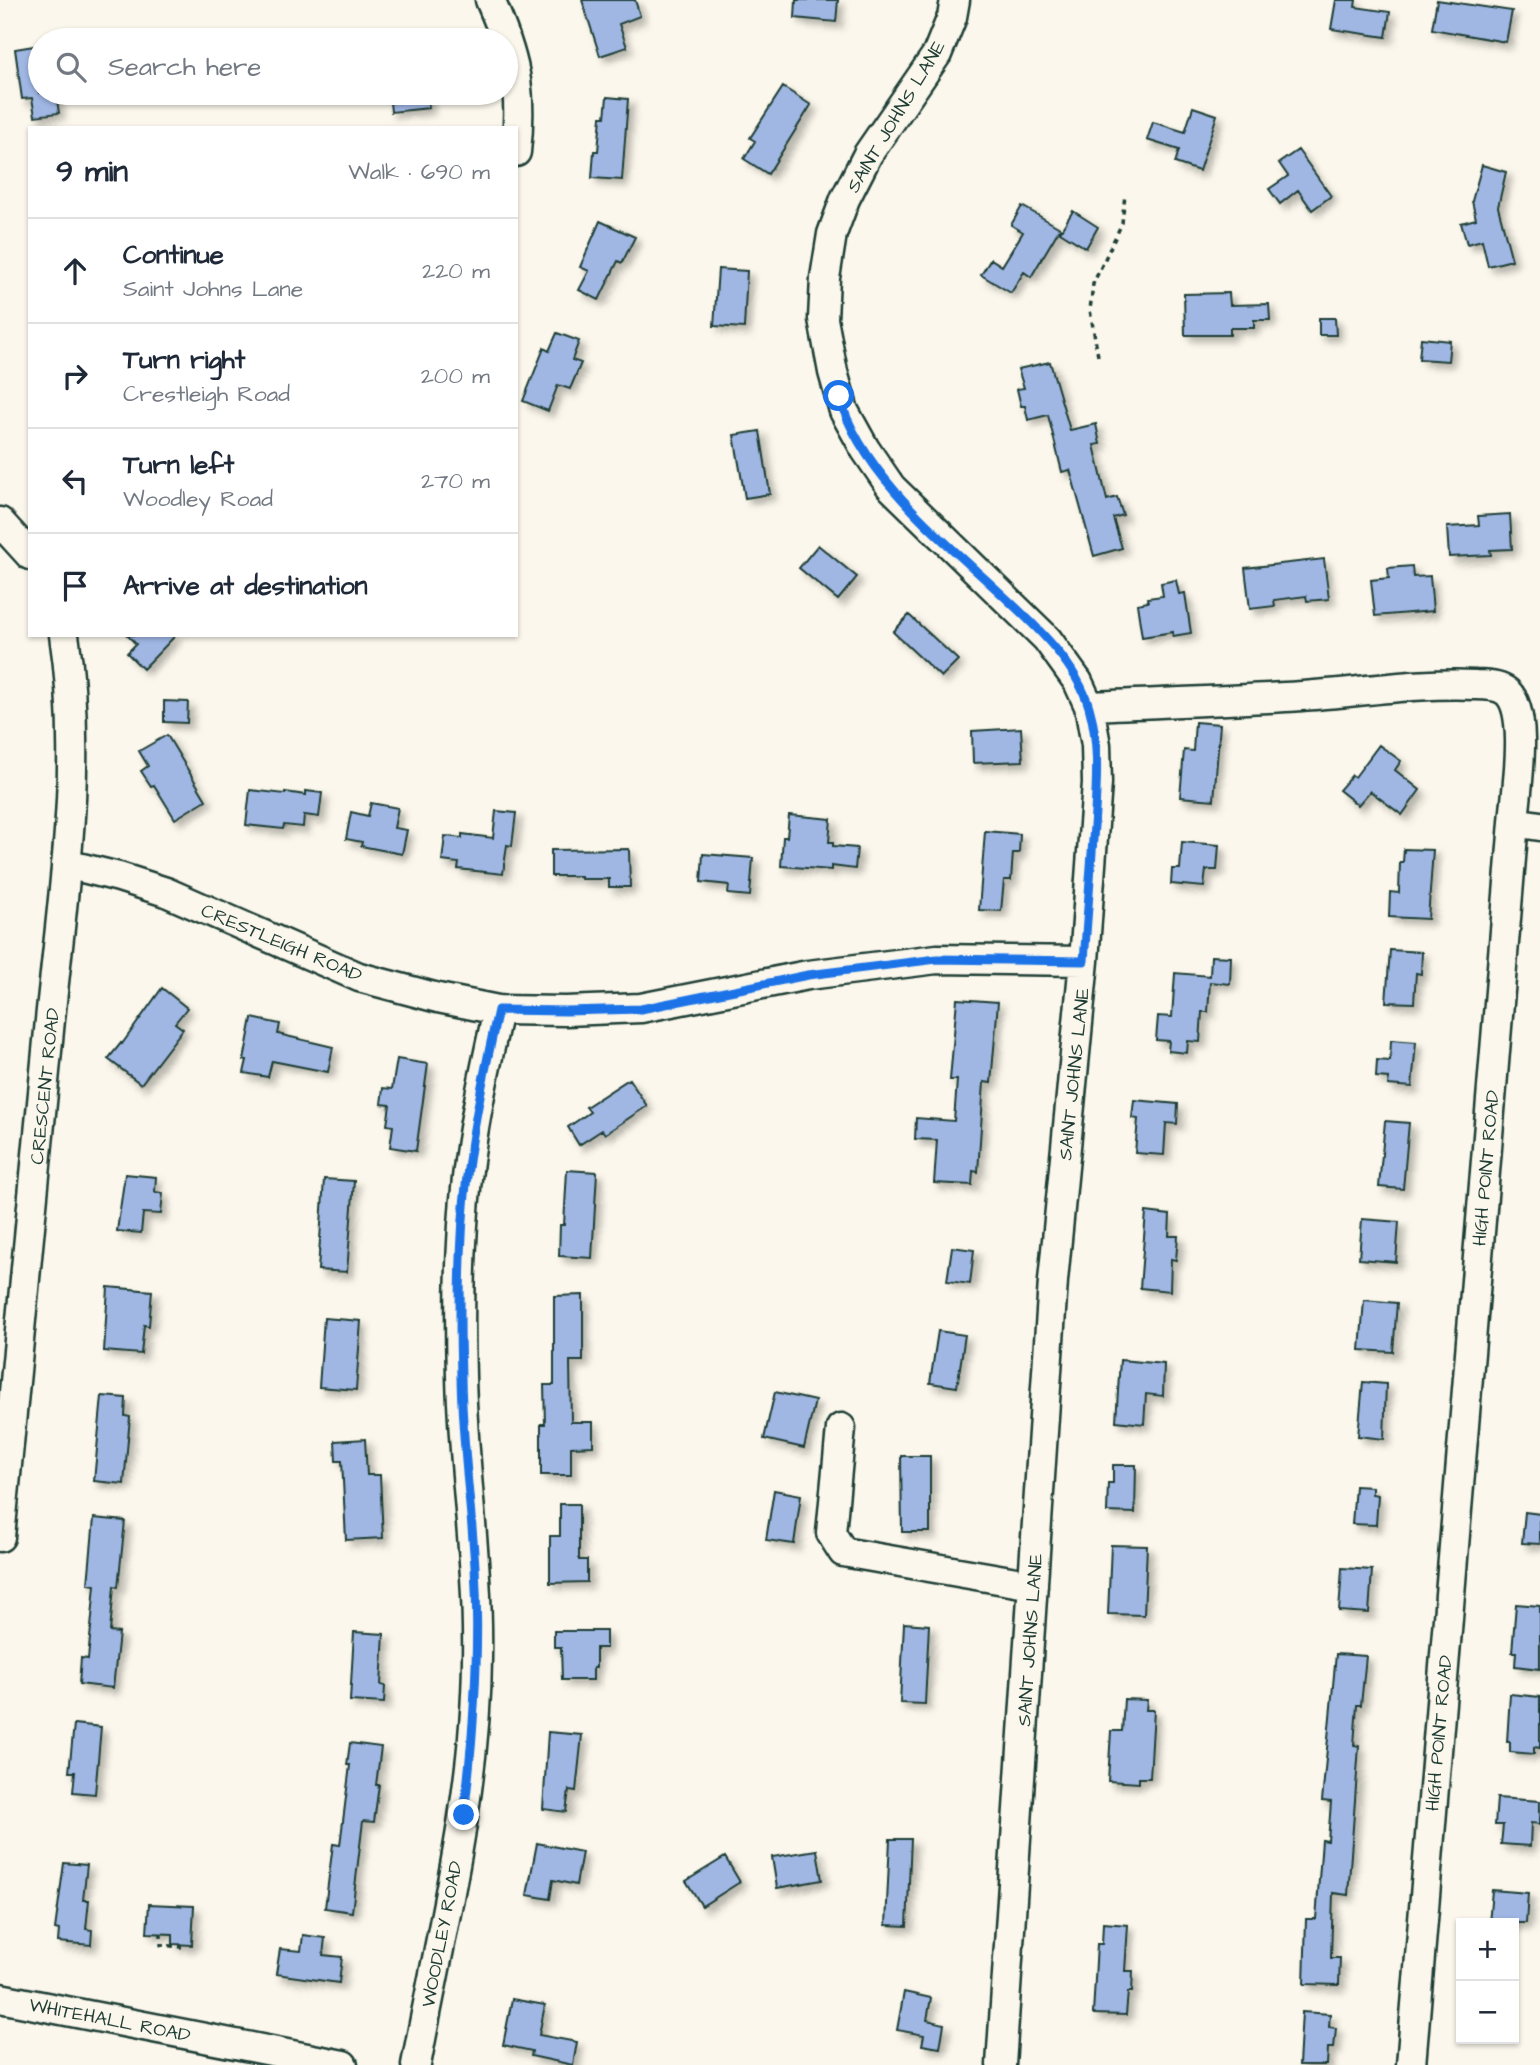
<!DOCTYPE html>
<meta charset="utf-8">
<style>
body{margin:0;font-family:"Architects Daughter",sans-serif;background:#f6f6f7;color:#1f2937}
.controls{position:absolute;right:21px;bottom:21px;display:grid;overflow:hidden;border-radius:0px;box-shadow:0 2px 5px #0004}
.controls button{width:63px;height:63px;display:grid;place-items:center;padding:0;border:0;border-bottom:2px solid #e0e1e3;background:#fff;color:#1f2937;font:35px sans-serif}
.stop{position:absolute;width:21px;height:21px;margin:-16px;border:5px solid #1a73e8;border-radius:50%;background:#fff}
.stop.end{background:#1a73e8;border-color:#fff;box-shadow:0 2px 7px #0008}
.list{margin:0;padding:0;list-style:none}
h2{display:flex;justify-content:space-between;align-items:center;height:91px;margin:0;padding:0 28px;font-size:30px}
h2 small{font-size:23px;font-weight:400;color:#747a83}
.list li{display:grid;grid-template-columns:46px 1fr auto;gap:21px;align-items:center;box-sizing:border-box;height:105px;padding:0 28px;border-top:2px solid #e0e1e3}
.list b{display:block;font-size:26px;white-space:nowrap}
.list p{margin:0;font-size:23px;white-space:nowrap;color:#747a83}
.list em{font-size:23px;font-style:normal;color:#747a83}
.icon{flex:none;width:38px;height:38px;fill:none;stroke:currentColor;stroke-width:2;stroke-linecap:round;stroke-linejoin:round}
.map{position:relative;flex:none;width:1540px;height:2065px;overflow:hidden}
.search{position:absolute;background:#fff;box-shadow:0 2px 5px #0004;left:28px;top:28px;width:490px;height:77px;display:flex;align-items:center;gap:18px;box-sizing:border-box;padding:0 24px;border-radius:38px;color:#747a83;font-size:26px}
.panel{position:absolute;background:#fff;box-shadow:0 2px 5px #0004;left:28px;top:126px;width:490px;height:511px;border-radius:0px}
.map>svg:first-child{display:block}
</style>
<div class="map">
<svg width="1540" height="2065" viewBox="0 0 1540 2065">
<defs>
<filter id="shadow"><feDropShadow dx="5.5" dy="5.5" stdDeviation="3.5" flood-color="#0004"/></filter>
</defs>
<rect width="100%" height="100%" fill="#fbf7ec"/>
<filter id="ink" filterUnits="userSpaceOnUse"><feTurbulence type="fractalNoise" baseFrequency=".0143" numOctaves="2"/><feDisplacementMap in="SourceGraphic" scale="14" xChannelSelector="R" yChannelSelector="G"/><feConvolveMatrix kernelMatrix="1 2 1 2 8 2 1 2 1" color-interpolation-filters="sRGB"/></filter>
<g filter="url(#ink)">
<path fill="#a0b7e4" stroke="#1f3d34" stroke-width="2" filter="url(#shadow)" d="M 582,0 L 635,0 L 640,16 L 619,24 L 627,47 L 600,56 Z
M 796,0 L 838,0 L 836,22 L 795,18 Z
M 1336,0 L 1356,0 L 1355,7 L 1390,12 L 1386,37 L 1331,29 Z
M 1437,0 L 1512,11 L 1506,42 L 1432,29 Z
M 40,45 L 40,93 L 56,93 L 59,113 L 35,116 L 32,98 L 22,99 L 15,49 Z
M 783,87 L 811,105 L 768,174 L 744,159 L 755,141 L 750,138 Z
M 389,93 L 427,93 L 429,108 L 391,112 Z
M 607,97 L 628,99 L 622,180 L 592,178 L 594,151 L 598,151 L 601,117 L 605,117 Z
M 1193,107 L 1217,115 L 1199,171 L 1175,163 L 1179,150 L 1147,140 L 1153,122 L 1185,132 Z
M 1298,150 L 1331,196 L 1312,210 L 1298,190 L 1280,204 L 1269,189 L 1288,176 L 1279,163 Z
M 1482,165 L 1506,172 L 1498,207 L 1512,260 L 1488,266 L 1482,240 L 1467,244 L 1461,223 L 1476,219 L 1472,201 Z
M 1022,206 L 1060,228 L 1031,277 L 1024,272 L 1011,293 L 981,275 L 991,259 L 1002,266 L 1023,232 L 1011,225 Z
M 1073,211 L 1098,227 L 1086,248 L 1060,232 Z
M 600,221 L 635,237 L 622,263 L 618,261 L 599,300 L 579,290 L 589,271 L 580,267 Z
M 718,269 L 747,271 L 744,328 L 714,326 Z
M 1229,293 L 1230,305 L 1269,304 L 1270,320 L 1254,320 L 1254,328 L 1230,328 L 1230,335 L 1185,335 L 1184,294 Z
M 1319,318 L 1335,318 L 1336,335 L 1319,335 Z
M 557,333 L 579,341 L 572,360 L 581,363 L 570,389 L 558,385 L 548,411 L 523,401 L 544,348 L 549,351 Z
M 1421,338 L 1450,341 L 1448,361 L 1419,359 Z
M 1050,362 L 1070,430 L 1096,424 L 1100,444 L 1094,445 L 1107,500 L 1117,497 L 1123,515 L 1113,518 L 1122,548 L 1094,556 L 1070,470 L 1062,472 L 1048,415 L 1028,420 L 1025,406 L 1021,406 L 1017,389 L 1024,388 L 1018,369 Z
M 760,431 L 770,494 L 745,498 L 734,435 Z
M 1510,514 L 1512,549 L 1490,550 L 1491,555 L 1449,557 L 1447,527 L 1479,525 L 1478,516 Z
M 818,545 L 857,577 L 838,600 L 799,568 Z
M 1324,559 L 1329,599 L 1307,601 L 1306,596 L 1274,600 L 1275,606 L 1250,609 L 1245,568 Z
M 1412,566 L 1413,577 L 1430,576 L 1433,611 L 1375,616 L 1371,580 L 1389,578 L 1388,568 Z
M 1176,580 L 1179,594 L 1185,593 L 1191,633 L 1173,636 L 1173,632 L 1142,637 L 1137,604 L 1148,602 L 1147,598 L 1163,596 L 1161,583 Z
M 909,615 L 958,660 L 941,677 L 893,632 Z
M 127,635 L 176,635 L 143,669 L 127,653 L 136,644 Z
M 164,701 L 188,702 L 187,723 L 164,722 Z
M 1195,722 L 1220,724 L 1214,800 L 1180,797 L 1184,750 L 1193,751 Z
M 1021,728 L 1023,761 L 973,763 L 972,731 Z
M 167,735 L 206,800 L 175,819 L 154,785 L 151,786 L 141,771 L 148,766 L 139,751 Z
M 1379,745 L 1401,761 L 1395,770 L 1420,790 L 1402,815 L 1370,791 L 1358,805 L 1339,790 L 1352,775 L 1355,777 Z
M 250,790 L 285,794 L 285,792 L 306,795 L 306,791 L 322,793 L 319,817 L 304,815 L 303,827 L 284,825 L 283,829 L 246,825 Z
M 371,803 L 398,808 L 394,828 L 407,830 L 402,854 L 361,846 L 362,842 L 346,839 L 351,812 L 368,816 Z
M 496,811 L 516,813 L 512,846 L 507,845 L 503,874 L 458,869 L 459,863 L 442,861 L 445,836 L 462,838 L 462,834 L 493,838 Z
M 789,815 L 831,819 L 829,842 L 833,842 L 833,846 L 857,848 L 855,869 L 831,866 L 831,870 L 781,866 L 783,837 L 787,837 Z
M 985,831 L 1020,834 L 1019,853 L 1013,853 L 1011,880 L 1004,880 L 1001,911 L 979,910 Z
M 1182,842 L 1219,845 L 1217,870 L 1206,870 L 1204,887 L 1171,884 L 1172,869 L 1180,869 Z
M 629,849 L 630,887 L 609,887 L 609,879 L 581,879 L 581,876 L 551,876 L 551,850 Z
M 1404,849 L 1433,850 L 1428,919 L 1389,917 L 1390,892 L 1399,893 L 1400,862 L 1403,862 Z
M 703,854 L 753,858 L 750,896 L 728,894 L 729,885 L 701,882 Z
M 1390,950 L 1422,952 L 1421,974 L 1416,973 L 1414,1003 L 1386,1002 Z
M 1211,956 L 1231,957 L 1230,984 L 1210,982 L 1208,1012 L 1202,1012 L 1200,1042 L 1188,1041 L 1187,1053 L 1168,1051 L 1169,1041 L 1156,1040 L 1158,1016 L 1172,1017 L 1175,973 L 1210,976 Z
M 162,988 L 187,1008 L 175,1023 L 183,1029 L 141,1084 L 108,1059 L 121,1043 L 122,1044 Z
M 957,999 L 998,1002 L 991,1083 L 984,1082 L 978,1172 L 973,1171 L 972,1185 L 934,1183 L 937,1140 L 915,1139 L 916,1118 L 954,1121 L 957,1080 L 950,1080 Z
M 252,1018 L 280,1024 L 278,1034 L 333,1047 L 328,1072 L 272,1061 L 268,1077 L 244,1073 L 247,1060 L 244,1060 Z
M 1391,1040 L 1416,1042 L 1412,1087 L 1388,1085 L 1389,1078 L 1376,1077 L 1377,1060 L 1390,1061 Z
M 397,1059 L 428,1064 L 416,1151 L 390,1147 L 393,1126 L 387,1125 L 390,1105 L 381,1104 L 383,1088 L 392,1089 Z
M 629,1079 L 647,1106 L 605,1134 L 602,1130 L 579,1145 L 568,1127 L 590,1112 L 586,1107 Z
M 1134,1100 L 1178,1104 L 1177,1124 L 1166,1123 L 1164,1155 L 1135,1153 L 1138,1119 L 1132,1118 Z
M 1385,1121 L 1409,1123 L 1403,1189 L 1379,1187 Z
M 567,1170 L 597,1172 L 592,1258 L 559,1256 L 560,1225 L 564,1225 Z
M 125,1174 L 156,1177 L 155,1192 L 163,1193 L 161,1214 L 143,1213 L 141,1233 L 117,1231 Z
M 324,1179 L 354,1181 L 347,1272 L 318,1270 Z
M 1146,1212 L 1170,1215 L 1169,1236 L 1178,1236 L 1176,1260 L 1171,1259 L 1170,1291 L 1140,1288 Z
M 1362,1219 L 1399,1222 L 1396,1262 L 1359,1259 Z
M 952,1247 L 974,1250 L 970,1284 L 947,1281 Z
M 108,1287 L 152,1291 L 149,1326 L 144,1325 L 141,1354 L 104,1351 Z
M 583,1295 L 583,1361 L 570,1361 L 571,1422 L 593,1422 L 593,1446 L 571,1447 L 571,1475 L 541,1475 L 541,1424 L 545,1424 L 544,1385 L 554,1385 L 554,1296 Z
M 1364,1300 L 1397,1303 L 1393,1352 L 1360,1350 Z
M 324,1318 L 361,1321 L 356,1390 L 319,1387 Z
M 938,1331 L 965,1335 L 957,1387 L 930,1383 Z
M 1120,1360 L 1164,1364 L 1163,1396 L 1146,1394 L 1144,1424 L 1116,1421 Z
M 1363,1382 L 1386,1384 L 1384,1439 L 1358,1436 Z
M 775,1392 L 815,1401 L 804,1448 L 764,1439 Z
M 102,1396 L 126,1398 L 125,1416 L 130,1417 L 124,1484 L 94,1481 Z
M 365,1439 L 367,1475 L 380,1475 L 383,1538 L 346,1540 L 342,1461 L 336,1461 L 335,1441 Z
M 901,1456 L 930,1456 L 930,1532 L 902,1532 Z
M 1113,1465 L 1136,1465 L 1135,1513 L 1107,1512 L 1108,1483 L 1113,1483 Z
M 1355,1486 L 1372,1487 L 1372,1494 L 1378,1495 L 1376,1525 L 1352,1524 Z
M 774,1490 L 801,1495 L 794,1544 L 766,1540 Z
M 560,1504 L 579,1504 L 579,1560 L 587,1560 L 587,1582 L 550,1583 L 550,1536 L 560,1536 Z
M 1525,1512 L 1540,1514 L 1540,1544 L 1522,1543 Z
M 94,1518 L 125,1521 L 118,1587 L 114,1586 L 110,1632 L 119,1633 L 113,1688 L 79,1684 L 81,1658 L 88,1659 L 95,1585 L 88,1584 Z
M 1111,1545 L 1147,1546 L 1144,1615 L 1108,1614 Z
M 1342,1568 L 1372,1570 L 1369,1613 L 1339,1611 Z
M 1516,1604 L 1540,1606 L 1540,1669 L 1515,1666 L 1516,1652 L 1512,1652 Z
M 904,1623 L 929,1625 L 925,1704 L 900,1703 Z
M 554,1631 L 606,1631 L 606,1648 L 596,1648 L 596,1668 L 593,1668 L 593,1680 L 562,1680 L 561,1647 L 554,1647 Z
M 354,1632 L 384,1634 L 381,1685 L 385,1686 L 384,1703 L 350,1701 Z
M 1336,1654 L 1366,1656 L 1361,1705 L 1357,1705 L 1354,1745 L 1359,1746 L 1348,1895 L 1333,1893 L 1331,1958 L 1340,1958 L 1339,1985 L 1304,1984 L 1306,1919 L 1316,1919 L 1322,1840 L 1328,1841 L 1331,1802 L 1322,1801 Z
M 1510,1694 L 1540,1697 L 1540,1748 L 1534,1747 L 1534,1754 L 1510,1752 L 1510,1742 L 1507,1742 Z
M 1124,1699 L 1147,1700 L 1146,1710 L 1154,1710 L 1150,1778 L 1139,1778 L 1139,1783 L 1108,1781 L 1111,1731 L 1122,1731 Z
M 74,1724 L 101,1727 L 95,1794 L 73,1792 L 75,1772 L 69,1772 Z
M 548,1732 L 582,1735 L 576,1791 L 569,1790 L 566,1812 L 543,1809 Z
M 350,1743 L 381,1747 L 376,1785 L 379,1785 L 374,1822 L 363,1821 L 352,1912 L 325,1908 L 333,1844 L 340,1845 L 350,1765 L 347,1765 Z
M 1497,1798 L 1540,1801 L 1540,1824 L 1531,1823 L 1530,1846 L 1501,1844 L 1503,1825 L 1495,1825 Z
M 890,1839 L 911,1839 L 907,1926 L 886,1925 Z
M 537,1843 L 582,1852 L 576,1885 L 553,1880 L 550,1899 L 527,1895 Z
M 817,1850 L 822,1880 L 777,1888 L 772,1857 Z
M 725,1857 L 740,1882 L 702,1906 L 686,1881 Z
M 64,1863 L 87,1865 L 83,1900 L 89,1900 L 86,1929 L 92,1930 L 91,1945 L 58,1942 L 59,1930 L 55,1929 Z
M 1492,1890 L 1528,1893 L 1526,1923 L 1489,1923 Z
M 149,1904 L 194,1906 L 192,1945 L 173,1944 L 173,1934 L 147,1933 Z
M 1103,1923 L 1128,1925 L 1125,1971 L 1133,1971 L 1132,1992 L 1128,1992 L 1126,2015 L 1093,2014 L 1097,1944 L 1102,1944 Z
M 303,1935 L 325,1938 L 323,1955 L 342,1957 L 339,1983 L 276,1974 L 280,1949 L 301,1951 Z
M 904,1992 L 931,1998 L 927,2020 L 944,2024 L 940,2048 L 922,2045 L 924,2035 L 897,2030 Z
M 512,1999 L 545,2005 L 539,2035 L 577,2042 L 573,2065 L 531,2056 L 532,2051 L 503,2045 Z
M 1302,2012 L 1330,2014 L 1329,2027 L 1336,2028 L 1334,2048 L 1328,2048 L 1327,2065 L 1299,2065 Z"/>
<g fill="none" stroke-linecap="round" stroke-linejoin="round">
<g stroke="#1f3d34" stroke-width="33">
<path id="minor" d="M 490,0 C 515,57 523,90 516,152
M 955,0 L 952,17 L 937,54 L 868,154 L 845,199 L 832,234 L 825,278 L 823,319 L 833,372 L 844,411 L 865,449 L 891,487 L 1047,639 L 1078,682 L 1089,706 L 1096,745 L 1097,783 L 1084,961 L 1053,1281 L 1001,2065
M 0,522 L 30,555
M 1089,706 C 1154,703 1220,701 1285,697 C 1349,694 1413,682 1476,685 C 1485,685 1500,686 1507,692 C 1530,713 1516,792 1514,822 L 1411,2065
M 1514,822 L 1540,826
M 66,864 L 119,877 L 166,892 L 359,977 L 438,998 L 498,1010 L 566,1011 L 641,1008 L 808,975 L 937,959 L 1084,961
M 841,1428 L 831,1533 L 843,1552 L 1033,1585
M 0,1537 C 17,1365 34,1193 50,1020 C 63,893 84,762 64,635
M 0,1998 L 343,2065
M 416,2065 C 441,1931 476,1796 477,1659 C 479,1564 463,1470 461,1376 C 459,1310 460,1243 467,1178 C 473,1122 486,1066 498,1010"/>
</g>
<path stroke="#1f3d34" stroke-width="3.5" stroke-dasharray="5 5" stroke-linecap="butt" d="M 1098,356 L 1090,310 L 1093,284 L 1122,223 L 1125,194
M 161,1933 L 161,1945 L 182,1947"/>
<use href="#minor" stroke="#fbf7ec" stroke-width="28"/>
</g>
</g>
<g fill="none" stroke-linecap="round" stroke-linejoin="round" filter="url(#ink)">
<path stroke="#1a73e8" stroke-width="9" d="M 464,1815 C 474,1732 480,1650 475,1567 C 471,1503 462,1441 461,1377 C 459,1311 459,1242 467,1176 C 474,1120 486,1065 498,1010 L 566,1011 L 641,1009 L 808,975 L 937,959 L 1084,961 C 1088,911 1091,862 1095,812 C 1097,777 1099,741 1089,707 C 1077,666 1040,630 1010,602 C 949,544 863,479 839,396"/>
</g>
<g text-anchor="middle" stroke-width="5" stroke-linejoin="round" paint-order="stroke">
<g font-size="19" fill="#1f3d34" stroke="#fbf7ec">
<text transform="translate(895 116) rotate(-59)" y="7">SAINT JOHNS LANE</text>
<text transform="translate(282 942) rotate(23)" y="7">CRESTLEIGH ROAD</text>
<text transform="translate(1073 1074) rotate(-84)" y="7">SAINT JOHNS LANE</text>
<text transform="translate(44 1086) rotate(-84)" y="7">CRESCENT ROAD</text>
<text transform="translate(1485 1168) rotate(-85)" y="7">HIGH POINT ROAD</text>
<text transform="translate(1029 1640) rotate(-86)" y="7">SAINT JOHNS LANE</text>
<text transform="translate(1438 1733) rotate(-85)" y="7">HIGH POINT ROAD</text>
<text transform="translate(441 1934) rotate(-79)" y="7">WOODLEY ROAD</text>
<text transform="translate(110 2019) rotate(11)" y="7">WHITEHALL ROAD</text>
</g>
</g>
</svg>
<div class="controls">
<button>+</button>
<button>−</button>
</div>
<div class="stop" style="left:839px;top:396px"></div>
<div class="stop end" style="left:464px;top:1815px"></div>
<div class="search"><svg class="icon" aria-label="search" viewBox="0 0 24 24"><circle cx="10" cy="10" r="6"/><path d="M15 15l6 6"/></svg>Search here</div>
<section class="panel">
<h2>9 min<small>Walk · 690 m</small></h2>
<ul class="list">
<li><svg class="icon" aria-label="ahead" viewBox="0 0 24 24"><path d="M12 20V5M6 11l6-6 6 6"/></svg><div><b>Continue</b><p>Saint Johns Lane</p></div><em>220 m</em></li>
<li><svg class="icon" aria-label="right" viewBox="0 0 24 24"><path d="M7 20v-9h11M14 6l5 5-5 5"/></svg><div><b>Turn right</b><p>Crestleigh Road</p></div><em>200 m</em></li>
<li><svg class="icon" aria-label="left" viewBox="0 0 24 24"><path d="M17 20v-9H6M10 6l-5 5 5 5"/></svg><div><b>Turn left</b><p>Woodley Road</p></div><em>270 m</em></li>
<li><svg class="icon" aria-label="arrive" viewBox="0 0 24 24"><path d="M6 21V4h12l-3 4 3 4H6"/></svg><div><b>Arrive at destination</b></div></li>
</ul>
</section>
</div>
